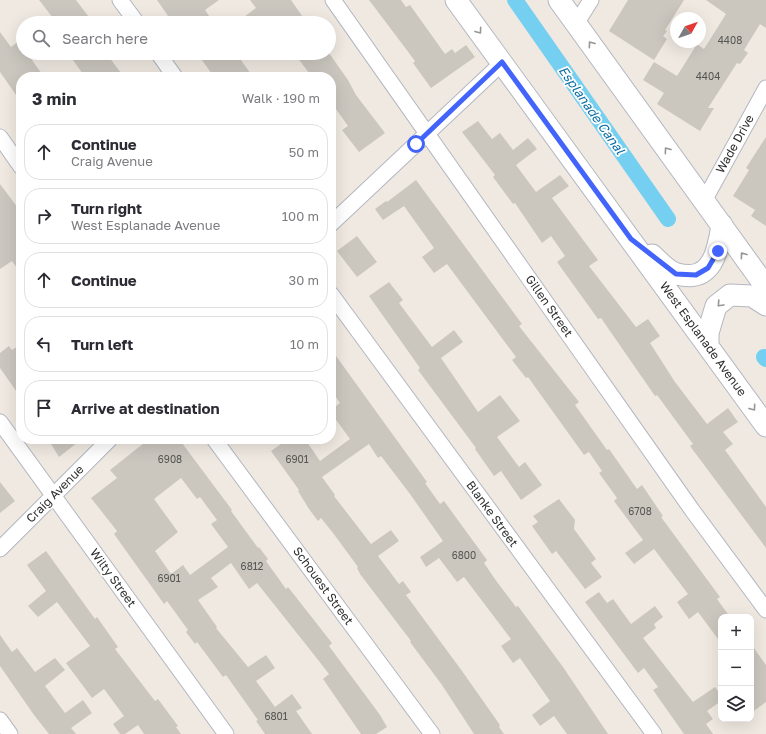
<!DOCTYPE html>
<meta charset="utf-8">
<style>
body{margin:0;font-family:"Golos Text",sans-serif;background:#f7f7f7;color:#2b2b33}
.controls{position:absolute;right:12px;bottom:12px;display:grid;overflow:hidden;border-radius:8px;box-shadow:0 4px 16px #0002}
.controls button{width:36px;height:36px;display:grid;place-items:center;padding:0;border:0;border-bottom:1px solid #e1e1e2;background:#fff;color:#2b2b33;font:20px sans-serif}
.compass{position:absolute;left:670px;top:12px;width:36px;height:36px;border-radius:50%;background:#fff;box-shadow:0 4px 16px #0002;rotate:50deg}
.stop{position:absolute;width:12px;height:12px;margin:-9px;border:3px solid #4264fb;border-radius:50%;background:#fff}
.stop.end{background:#4264fb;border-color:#fff;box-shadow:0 1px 4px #0008}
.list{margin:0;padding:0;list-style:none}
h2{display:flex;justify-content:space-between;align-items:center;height:52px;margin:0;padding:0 16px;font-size:17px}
h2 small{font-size:13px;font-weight:400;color:#7c7c81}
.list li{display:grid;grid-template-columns:26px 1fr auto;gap:12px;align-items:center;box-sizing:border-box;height:56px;margin:0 8px 8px;padding:0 8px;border:1px solid #e1e1e2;border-radius:16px}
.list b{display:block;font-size:15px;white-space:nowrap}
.list p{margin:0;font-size:13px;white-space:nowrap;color:#7c7c81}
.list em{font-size:13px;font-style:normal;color:#7c7c81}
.icon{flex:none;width:22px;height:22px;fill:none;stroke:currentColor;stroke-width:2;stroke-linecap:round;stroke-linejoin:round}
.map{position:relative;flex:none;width:766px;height:734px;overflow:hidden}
.search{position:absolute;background:#fff;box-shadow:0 4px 16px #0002;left:16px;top:16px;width:320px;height:44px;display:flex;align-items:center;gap:10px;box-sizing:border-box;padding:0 14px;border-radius:22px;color:#7c7c81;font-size:15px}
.panel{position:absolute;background:#fff;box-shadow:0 4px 16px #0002;left:16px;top:72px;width:320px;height:372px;border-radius:16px}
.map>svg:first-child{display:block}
</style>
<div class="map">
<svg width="766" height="734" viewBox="0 0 766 734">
<rect width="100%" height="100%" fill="#efe9e1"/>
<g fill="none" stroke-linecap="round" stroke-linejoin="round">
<path stroke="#75cff0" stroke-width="16" d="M 515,0 L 668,219
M 764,357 L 766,359"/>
</g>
<path fill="#cbc7bf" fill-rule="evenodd" d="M 39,0 L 76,0 L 89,17 L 87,19 L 91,23 L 57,23 Z
M 157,0 L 219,0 L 205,10 L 214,23 L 173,23 Z
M 250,0 L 291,0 L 307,23 L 236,23 L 256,8 Z
M 369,0 L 401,0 L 406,7 L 410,5 L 445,54 L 452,49 L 455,53 L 466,45 L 475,57 L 431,88 L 413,63 L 415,61 Z
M 628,0 L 684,0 L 665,30 L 667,31 L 663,36 L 667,39 L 654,60 L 609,31 Z
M 706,0 L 766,0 L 766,28 L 760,24 L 744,50 L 748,53 L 740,64 L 737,63 L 708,108 L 714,108 L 700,131 L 657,104 L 664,93 L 643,80 L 654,62 L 677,76 L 697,44 L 704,49 L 726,14 Z
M 0,32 L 11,47 L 19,41 L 23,48 L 23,53 L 27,53 L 44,77 L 21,77 L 21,102 L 0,72 Z
M 83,53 L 106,53 L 124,77 L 85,77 L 73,60 Z
M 197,53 L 236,53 L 253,77 L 214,77 Z
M 294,53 L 329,53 L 348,80 L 356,95 L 385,133 L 359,152 L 342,130 L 348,126 L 331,102 L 331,77 L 312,77 Z
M 478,121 L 492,139 L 500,133 L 513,150 L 528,138 L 537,149 L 516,165 L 536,192 L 560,175 L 569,186 L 552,198 L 598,260 L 589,266 L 636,327 L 648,319 L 660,336 L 650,343 L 675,382 L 707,424 L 728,408 L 738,422 L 723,432 L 733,444 L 725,450 L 766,507 L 766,548 L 690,446 L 693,444 L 657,395 L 655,396 L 601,318 L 598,319 L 557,262 L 565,256 L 551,236 L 542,243 L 515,203 L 513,204 L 493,177 L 495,175 L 462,132 Z
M 766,137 L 766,226 L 751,216 L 755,210 L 733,196 L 749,170 L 746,168 Z
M 416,180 L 522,324 L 519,326 L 579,402 L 575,405 L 607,450 L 609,449 L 637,489 L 642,485 L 663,516 L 661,517 L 720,597 L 717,599 L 730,617 L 721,617 L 721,643 L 698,612 L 689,619 L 677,602 L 688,594 L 654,549 L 634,564 L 625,553 L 643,540 L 614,501 L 617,498 L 599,473 L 602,471 L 589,452 L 584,455 L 528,377 L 526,378 L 512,360 L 516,357 L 447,264 L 434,273 L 422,257 L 434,248 L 404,206 L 383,220 L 375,209 L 386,201 L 387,202 Z
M 0,184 L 21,212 L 21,273 L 12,261 L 0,269 Z
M 357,236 L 377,262 L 357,277 L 337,251 Z
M 389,282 L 403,300 L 399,303 L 432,347 L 454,330 L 463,342 L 441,358 L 478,412 L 500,395 L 520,421 L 497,437 L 519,467 L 525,462 L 542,485 L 521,500 L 501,471 L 494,476 L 475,449 L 476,448 L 418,370 L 420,368 L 369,296 Z
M 21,344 L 21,398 L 0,368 L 0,353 L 9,346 L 12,350 Z
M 331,349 L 427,482 L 425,483 L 440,504 L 444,501 L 487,560 L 484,563 L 497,582 L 516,607 L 518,606 L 563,667 L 608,734 L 567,734 L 554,716 L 540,726 L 532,715 L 550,701 L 520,658 L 513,663 L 501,646 L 511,639 L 464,577 L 457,582 L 439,558 L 426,567 L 420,557 L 443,541 L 410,494 L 381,456 L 378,458 L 369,444 L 322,477 L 335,495 L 334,496 L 371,544 L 391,530 L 399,541 L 378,556 L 399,584 L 403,581 L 411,592 L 406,595 L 462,671 L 500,725 L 499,727 L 504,734 L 474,734 L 442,685 L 410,642 L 411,641 L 360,574 L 357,568 L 358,567 L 333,533 L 321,518 L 318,521 L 309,509 L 298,491 L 299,490 L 271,451 L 288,439 L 305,439 L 320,461 L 350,439 L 331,413 L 331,410 L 340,403 L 331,390 Z
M 48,439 L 82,439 L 59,457 Z
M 149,439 L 179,439 L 232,510 L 231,511 L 258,548 L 259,547 L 268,559 L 266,561 L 286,589 L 288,587 L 332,643 L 329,646 L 380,715 L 387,727 L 376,734 L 361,734 L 323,679 L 329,674 L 315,656 L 257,583 L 249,589 L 231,563 L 211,578 L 218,587 L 198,600 L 217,627 L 216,628 L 248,667 L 266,655 L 275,668 L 256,681 L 275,707 L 292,694 L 302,708 L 296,711 L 312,734 L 265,734 L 256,721 L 258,720 L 226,675 L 223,677 L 197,642 L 195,644 L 186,632 L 188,630 L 167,601 L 164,604 L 114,534 L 117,531 L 91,498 L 117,478 L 110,470 ZM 181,478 L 197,499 L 200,497 L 217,520 L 211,524 L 228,547 L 190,575 L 183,565 L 171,574 L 155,551 L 178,532 L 154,499 Z
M 0,482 L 15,501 L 0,513 Z
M 559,499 L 575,520 L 574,529 L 596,559 L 591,563 L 602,577 L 585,589 L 556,551 L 552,554 L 532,526 L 538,522 L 533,516 Z
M 46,551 L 95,619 L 97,617 L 118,647 L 115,649 L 155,701 L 158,699 L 178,726 L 176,727 L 181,734 L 144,734 L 138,725 L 125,734 L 120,734 L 113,724 L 124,716 L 104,689 L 92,698 L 66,663 L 90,646 L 57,602 L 38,617 L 28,606 L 46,591 L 27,565 Z
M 599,592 L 607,603 L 613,599 L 631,624 L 655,606 L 663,617 L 654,624 L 656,628 L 643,638 L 693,702 L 715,687 L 721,695 L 721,701 L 707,711 L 713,719 L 706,724 L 713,734 L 684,734 L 653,690 L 658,687 L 644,668 L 638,673 L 585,602 Z
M 0,635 L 12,652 L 17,648 L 35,672 L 55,658 L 65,670 L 45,686 L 65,713 L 83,700 L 92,713 L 71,728 L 76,734 L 49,734 L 34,715 L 0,666 Z
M 751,644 L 766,665 L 766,702 L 751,713 Z"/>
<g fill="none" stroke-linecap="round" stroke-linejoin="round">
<g stroke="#b4b7c1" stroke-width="17">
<path id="street" d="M 120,0 L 137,23
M 333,0 L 692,510 L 766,610
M 576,24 L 591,0
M 158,53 L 175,77
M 0,137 L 21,167
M 704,201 L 766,88
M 331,224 L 502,63
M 331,294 L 654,734
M 0,422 L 226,734
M 214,439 L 432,734
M 0,549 L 110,439
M 0,720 L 10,734"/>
</g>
<g stroke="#b4b7c1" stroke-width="23">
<path id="secondary" d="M 456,0 L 766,426
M 559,0 L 766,287
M 652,255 C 658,261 669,272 677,274 C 712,283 718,252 722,225
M 708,345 L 708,333 L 716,306 L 730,295 L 752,296 L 766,305"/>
</g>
<use href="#street" stroke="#fff" stroke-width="15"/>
<use href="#secondary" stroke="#fff" stroke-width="21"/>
</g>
<defs><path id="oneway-chevron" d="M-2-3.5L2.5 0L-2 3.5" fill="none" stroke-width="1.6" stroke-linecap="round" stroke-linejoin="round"/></defs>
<g stroke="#969696">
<use href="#oneway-chevron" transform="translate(479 31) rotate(54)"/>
<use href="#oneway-chevron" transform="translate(591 44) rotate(-126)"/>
<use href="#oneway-chevron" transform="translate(667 150) rotate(-126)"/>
<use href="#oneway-chevron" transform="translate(743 255) rotate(-126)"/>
<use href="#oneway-chevron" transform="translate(720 304) rotate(133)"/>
<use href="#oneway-chevron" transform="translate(753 408) rotate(54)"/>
</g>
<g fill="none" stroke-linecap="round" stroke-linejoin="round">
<path stroke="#4264fb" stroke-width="5" d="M 416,144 L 502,62 L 631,239 L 676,274 L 696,275 L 708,268 L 718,251"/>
</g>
<g text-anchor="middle" stroke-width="3.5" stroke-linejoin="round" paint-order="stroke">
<g font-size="10" fill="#555452">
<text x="730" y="44">4408</text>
<text x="708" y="80">4404</text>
<text x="170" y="463">6908</text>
<text x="297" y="463">6901</text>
<text x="640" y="515">6708</text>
<text x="464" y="559">6800</text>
<text x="252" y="570">6812</text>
<text x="169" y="582">6901</text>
<text x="276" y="720">6801</text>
</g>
<g font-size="12" fill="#2e2e2e" stroke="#fff">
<text transform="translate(735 144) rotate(-61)" y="4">Wade Drive</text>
<text transform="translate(549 306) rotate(55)" y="4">Gillen Street</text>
<text transform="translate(703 339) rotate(54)" y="4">West Esplanade Avenue</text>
<text transform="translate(55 494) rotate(-45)" y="4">Craig Avenue</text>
<text transform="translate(492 514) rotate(54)" y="4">Blanke Street</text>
<text transform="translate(113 578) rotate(54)" y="4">Wilty Street</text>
<text transform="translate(323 586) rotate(54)" y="4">Schouest Street</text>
</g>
<g font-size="13" font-style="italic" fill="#0d6fa3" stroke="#fff">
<text transform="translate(592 110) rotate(55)" y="5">Esplanade Canal</text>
</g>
</g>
</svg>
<div class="controls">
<button>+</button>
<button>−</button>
<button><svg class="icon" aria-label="layers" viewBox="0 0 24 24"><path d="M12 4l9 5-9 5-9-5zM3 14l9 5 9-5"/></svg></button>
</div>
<svg class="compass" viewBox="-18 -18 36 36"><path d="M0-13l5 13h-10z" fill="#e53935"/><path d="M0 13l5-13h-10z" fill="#7c7c81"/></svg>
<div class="stop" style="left:416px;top:144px"></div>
<div class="stop end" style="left:718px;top:251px"></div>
<div class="search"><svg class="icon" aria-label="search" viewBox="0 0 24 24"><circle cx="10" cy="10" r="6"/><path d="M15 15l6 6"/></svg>Search here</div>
<section class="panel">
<h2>3 min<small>Walk · 190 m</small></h2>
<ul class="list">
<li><svg class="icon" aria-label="ahead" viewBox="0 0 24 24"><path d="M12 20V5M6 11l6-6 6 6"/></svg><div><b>Continue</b><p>Craig Avenue</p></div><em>50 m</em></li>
<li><svg class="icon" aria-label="right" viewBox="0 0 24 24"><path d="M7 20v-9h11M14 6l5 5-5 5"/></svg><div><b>Turn right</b><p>West Esplanade Avenue</p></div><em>100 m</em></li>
<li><svg class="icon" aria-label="ahead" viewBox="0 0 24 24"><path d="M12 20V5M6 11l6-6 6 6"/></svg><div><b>Continue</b></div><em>30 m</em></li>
<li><svg class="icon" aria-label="left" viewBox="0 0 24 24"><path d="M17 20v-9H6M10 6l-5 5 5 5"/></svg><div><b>Turn left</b></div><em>10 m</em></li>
<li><svg class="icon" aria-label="arrive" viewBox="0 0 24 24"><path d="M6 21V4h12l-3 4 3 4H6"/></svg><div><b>Arrive at destination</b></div></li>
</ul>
</section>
</div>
